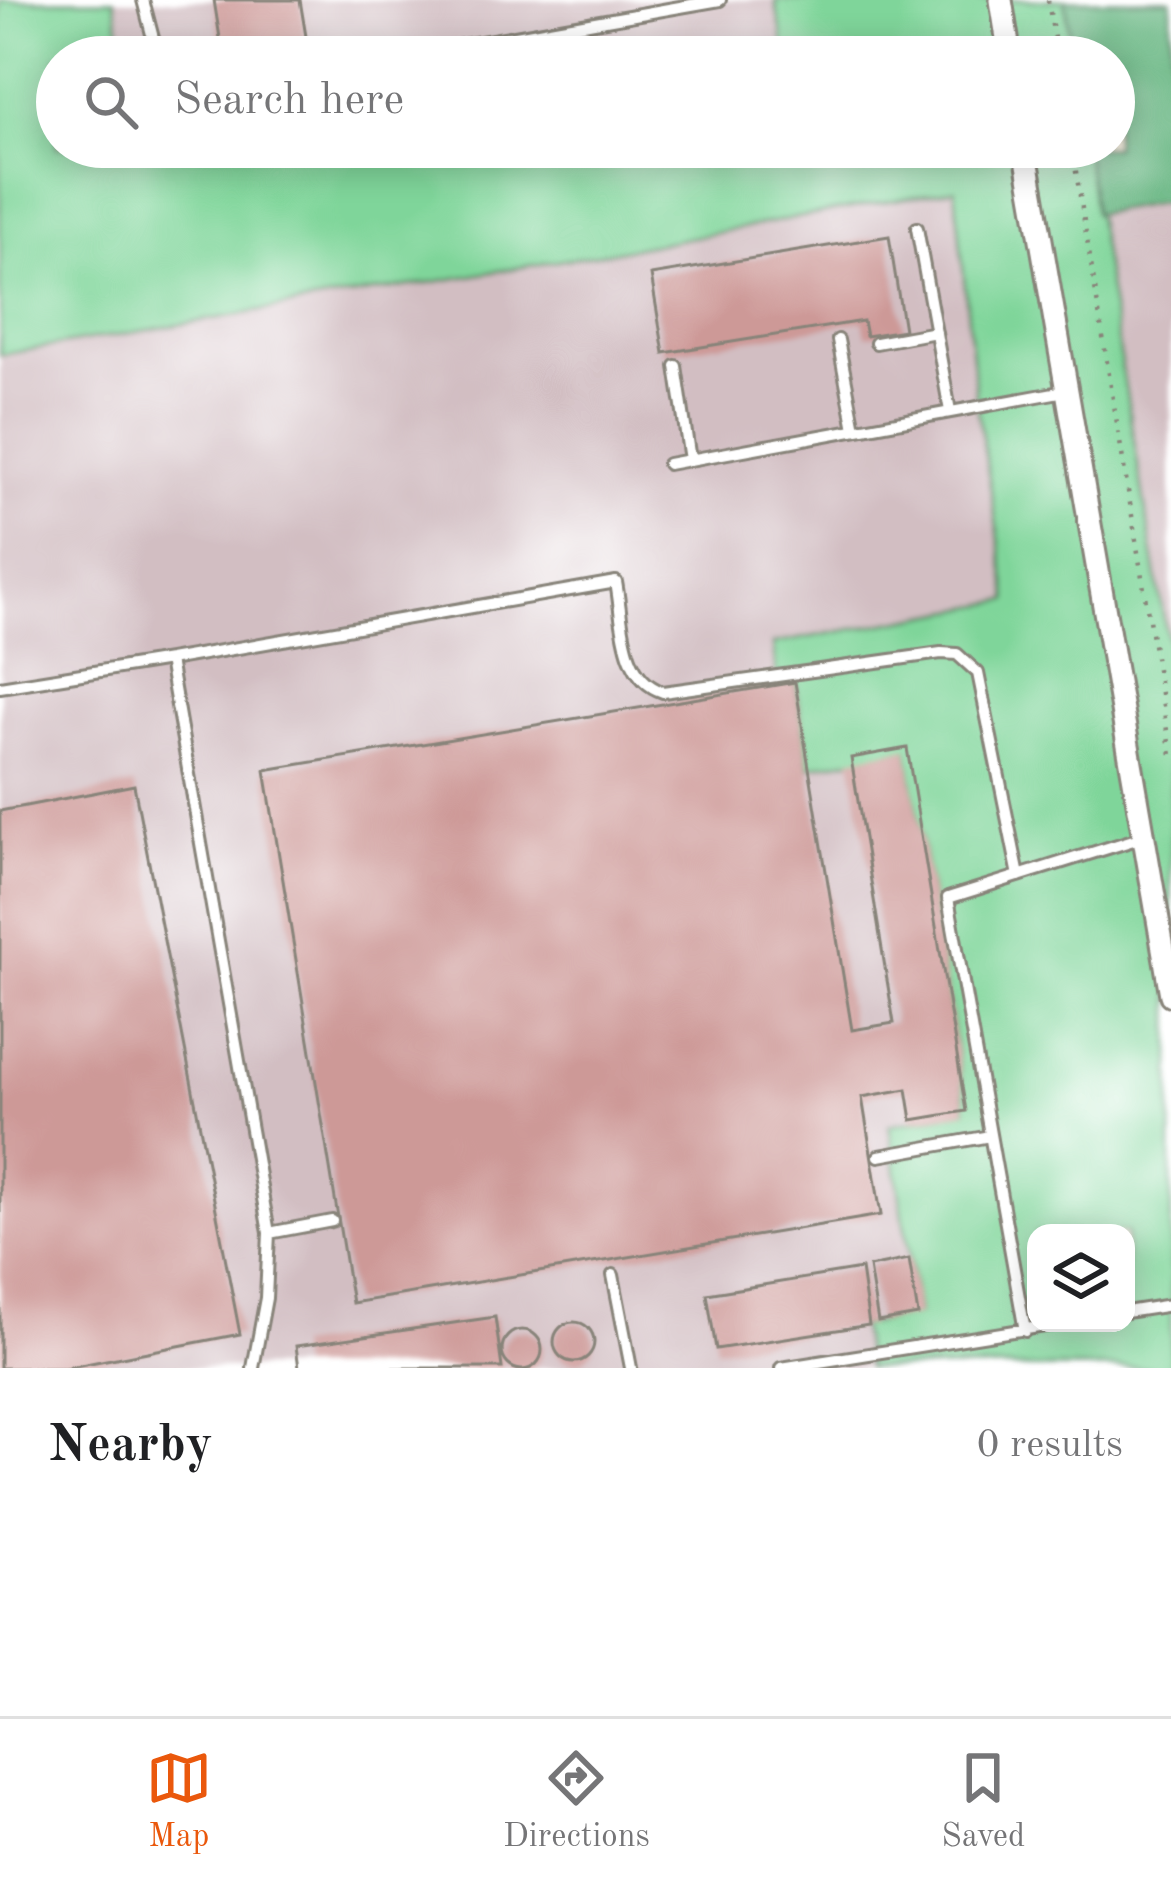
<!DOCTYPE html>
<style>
body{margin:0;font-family:"Old Standard TT",serif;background:#f6f6f6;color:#202124}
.controls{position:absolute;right:36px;bottom:36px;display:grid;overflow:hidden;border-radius:24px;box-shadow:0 6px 30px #0003}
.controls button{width:108px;height:108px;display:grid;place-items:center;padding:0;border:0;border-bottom:3px solid #e0e0e0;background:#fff;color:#202124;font:60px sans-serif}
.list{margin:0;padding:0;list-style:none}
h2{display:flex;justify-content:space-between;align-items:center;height:156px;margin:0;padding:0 48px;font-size:51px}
h2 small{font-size:39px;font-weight:400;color:#757577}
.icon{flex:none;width:66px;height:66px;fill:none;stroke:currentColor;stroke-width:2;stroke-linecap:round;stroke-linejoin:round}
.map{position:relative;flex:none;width:1171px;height:1368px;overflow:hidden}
.search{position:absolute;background:#fff;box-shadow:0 6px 30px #0003;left:36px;right:36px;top:36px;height:132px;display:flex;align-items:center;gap:30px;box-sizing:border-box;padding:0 42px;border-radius:66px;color:#757577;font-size:45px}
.sheet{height:348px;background:#fff}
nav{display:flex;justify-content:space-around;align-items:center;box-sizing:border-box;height:168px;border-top:3px solid #e0e0e0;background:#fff;font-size:33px;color:#757577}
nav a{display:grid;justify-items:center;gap:6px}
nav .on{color:#ea580c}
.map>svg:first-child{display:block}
</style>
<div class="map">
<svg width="1171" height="1368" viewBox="0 0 1171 1368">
<rect width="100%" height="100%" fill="#fff"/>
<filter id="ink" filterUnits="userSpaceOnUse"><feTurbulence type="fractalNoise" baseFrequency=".00833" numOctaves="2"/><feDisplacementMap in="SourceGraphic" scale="24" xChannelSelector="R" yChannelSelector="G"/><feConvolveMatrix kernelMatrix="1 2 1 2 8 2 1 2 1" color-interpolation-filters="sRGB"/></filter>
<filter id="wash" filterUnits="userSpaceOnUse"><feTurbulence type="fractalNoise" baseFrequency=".004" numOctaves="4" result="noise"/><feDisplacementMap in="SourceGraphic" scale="48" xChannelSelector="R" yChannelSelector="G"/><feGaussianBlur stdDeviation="2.7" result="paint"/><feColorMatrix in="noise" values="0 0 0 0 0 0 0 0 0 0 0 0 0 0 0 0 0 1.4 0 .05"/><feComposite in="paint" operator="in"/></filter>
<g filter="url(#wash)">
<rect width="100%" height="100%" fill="#f4ecd7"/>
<path fill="#d2bec2" d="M 114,0 L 775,0 L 785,50 L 743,57 L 125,57 Z
M 955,189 L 977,406 L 1009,600 L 773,644 L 795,682 L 809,767 L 907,748 L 966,1111 L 912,1120 L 909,1259 L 918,1315 L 861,1326 L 867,1368 L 0,1368 L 0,355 L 611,252 Z
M 1171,201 L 1171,662 L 1094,214 Z"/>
<path fill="#7fd59a" stroke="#4e785b" stroke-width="3" fill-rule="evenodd" d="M 0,0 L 114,0 L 125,57 L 57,57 L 57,147 L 141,147 L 143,151 L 169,147 L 1085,147 L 1171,662 L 1171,1368 L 867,1368 L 860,1326 L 918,1314 L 889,1125 L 966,1110 L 907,749 L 809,767 L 796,683 L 777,685 L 773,644 L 1009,600 L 977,406 L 955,189 L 611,252 L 0,355 ZM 1036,1233 L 1126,1233 L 1126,1323 L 1036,1323 Z
M 775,0 L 1065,0 L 1073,57 L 743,57 L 785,50 Z"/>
<path fill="#67b682" stroke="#42694f" stroke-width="3" d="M 1065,0 L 1171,0 L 1171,201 L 1094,214 L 1085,147 L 1114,147 L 1114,57 L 1073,57 Z"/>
<g id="blocks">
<path fill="#cd9997" d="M 214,0 L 300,0 L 309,55 L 223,57 Z
M 889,236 L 904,330 L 866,336 L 863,321 L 664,353 L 651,275 Z
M 795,682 L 852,1030 L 894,1023 L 851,758 L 907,748 L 966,1111 L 912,1120 L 907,1089 L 862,1097 L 881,1215 L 352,1303 L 265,770 Z
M 134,785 L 240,1334 L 65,1368 L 0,1368 L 0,811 Z
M 909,1259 L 918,1315 L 878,1322 L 869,1267 Z
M 861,1269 L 869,1325 L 716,1349 L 707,1294 Z
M 495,1317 L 502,1368 L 299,1368 L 296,1346 Z
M554 1342a20 20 0 1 1 40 0a20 20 0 1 1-40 0Z
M502 1350a20 20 0 1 1 40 0a20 20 0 1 1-40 0Z"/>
</g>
</g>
<g filter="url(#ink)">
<use href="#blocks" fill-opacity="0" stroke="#88847a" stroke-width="3"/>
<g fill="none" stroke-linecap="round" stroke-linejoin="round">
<g stroke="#88847a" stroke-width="16">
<path id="service" d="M 143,0 L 154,42 L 165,57
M 395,57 L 720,0
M 917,228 L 950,411
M 838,340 L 855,429
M 876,343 L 936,332
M 676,366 L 690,460
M 668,464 L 1065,391
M 0,687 L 169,660
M 879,1156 L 990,1136
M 269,1233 L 332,1221
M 613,1275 L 631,1368
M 1126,1312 L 1171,1305
M 1025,1331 L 948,898 L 1143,837
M 253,1368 L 266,1298 L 269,1233 L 169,660 L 616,582 C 623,620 621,679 663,692 L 941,653 L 957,654 L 978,673 L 1019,876
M 781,1368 L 1064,1323"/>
</g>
<g stroke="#88847a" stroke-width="27">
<path id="minor" d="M 1001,0 L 1010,57
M 1025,147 L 1171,995"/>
</g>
<path stroke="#88847a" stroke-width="4.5" stroke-dasharray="3 9" stroke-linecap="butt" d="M 1048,0 L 1057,57
M 1072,147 L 1171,755"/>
<use href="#service" stroke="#fff" stroke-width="10"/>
<use href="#minor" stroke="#fff" stroke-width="21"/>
</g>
</g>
</svg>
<div class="controls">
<button><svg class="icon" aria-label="layers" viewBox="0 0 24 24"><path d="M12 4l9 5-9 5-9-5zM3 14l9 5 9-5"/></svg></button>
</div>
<div class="search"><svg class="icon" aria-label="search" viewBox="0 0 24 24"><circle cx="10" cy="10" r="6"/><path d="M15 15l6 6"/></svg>Search here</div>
</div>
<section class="sheet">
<h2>Nearby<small>0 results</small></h2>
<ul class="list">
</ul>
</section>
<nav>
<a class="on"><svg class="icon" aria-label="map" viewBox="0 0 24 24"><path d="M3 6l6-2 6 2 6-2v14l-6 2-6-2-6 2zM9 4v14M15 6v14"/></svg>Map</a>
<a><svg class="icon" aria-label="directions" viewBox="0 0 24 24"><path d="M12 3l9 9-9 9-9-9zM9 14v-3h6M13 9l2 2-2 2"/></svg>Directions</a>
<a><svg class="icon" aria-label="saved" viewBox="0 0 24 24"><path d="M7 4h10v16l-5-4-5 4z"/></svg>Saved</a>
</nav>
